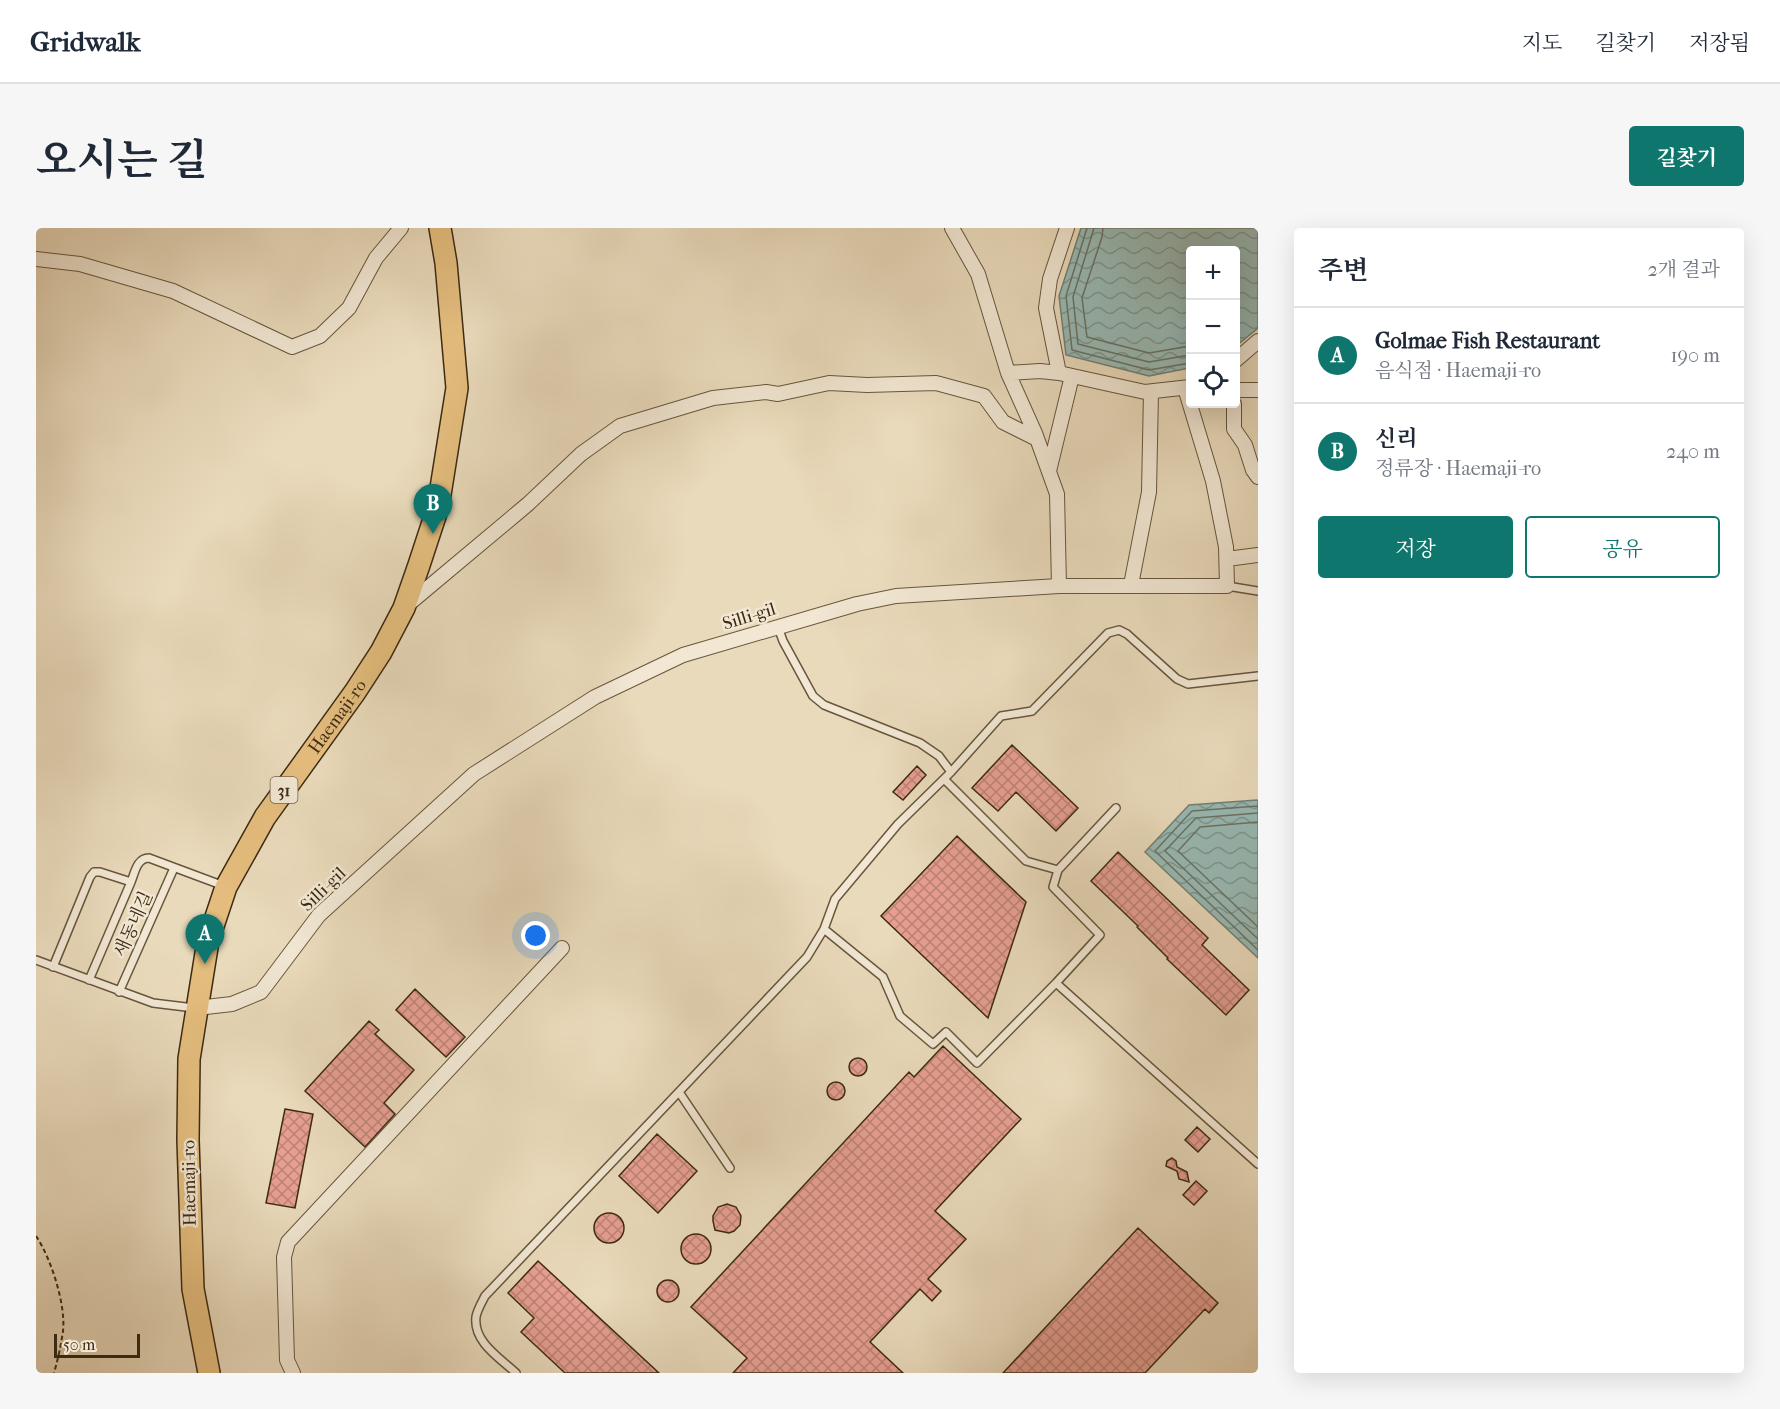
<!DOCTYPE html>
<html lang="ko">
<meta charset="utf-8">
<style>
body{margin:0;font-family:"IM FELL French Canon","Noto Serif KR",serif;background:#f6f6f7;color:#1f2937}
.controls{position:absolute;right:18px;top:18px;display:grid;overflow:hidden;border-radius:6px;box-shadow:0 6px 24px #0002}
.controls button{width:54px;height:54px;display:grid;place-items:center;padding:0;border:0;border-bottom:2px solid #e0e1e3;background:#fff;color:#1f2937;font:30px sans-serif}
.scale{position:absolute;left:18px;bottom:15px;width:86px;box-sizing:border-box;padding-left:6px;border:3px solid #3c2a13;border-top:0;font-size:16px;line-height:21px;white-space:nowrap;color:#3c2a13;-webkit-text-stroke:4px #f1e7d3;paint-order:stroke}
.you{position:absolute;left:500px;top:708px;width:21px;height:21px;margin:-15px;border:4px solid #fff;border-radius:50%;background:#1a73e8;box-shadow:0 0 0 9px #1a73e833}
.badge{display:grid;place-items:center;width:39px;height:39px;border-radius:50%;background:#0f766e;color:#fff;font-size:20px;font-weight:700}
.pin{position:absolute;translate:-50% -50px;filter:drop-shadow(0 2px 3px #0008)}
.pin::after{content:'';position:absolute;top:32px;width:21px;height:18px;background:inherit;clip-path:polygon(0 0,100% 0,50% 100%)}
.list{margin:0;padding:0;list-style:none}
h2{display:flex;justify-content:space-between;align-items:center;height:78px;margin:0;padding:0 24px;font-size:26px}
h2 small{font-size:20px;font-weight:400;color:#747a83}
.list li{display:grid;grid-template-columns:39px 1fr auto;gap:18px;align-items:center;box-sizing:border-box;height:96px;padding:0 24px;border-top:2px solid #e0e1e3}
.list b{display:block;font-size:22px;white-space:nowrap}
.list p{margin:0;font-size:20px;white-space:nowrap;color:#747a83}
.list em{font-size:20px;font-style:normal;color:#747a83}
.actions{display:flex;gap:12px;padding:18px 24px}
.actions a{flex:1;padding:14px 0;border:2px solid #0f766e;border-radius:6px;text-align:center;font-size:21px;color:#0f766e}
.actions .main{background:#0f766e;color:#fff}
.icon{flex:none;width:33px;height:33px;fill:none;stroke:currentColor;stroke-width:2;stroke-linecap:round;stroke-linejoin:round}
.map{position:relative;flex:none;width:1222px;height:1145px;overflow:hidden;border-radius:6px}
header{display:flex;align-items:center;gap:36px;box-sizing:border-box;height:84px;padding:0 30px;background:#fff;border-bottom:2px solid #e0e1e3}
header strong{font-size:28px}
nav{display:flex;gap:33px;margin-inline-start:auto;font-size:21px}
.intro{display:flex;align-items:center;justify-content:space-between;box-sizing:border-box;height:144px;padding:0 36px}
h1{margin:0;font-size:42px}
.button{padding:15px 27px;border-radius:6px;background:#0f766e;color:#fff;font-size:21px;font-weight:700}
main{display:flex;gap:36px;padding:0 36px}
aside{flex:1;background:#fff;border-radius:6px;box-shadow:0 6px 24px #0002}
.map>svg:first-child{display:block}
</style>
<header>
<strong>Gridwalk</strong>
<nav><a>지도</a><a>길찾기</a><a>저장됨</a></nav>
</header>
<div class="intro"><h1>오시는 길</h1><a class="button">길찾기</a></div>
<main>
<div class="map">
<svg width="1222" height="1145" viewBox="0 0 1222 1145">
<defs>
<pattern id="water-waves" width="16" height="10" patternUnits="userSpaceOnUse" patternTransform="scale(1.5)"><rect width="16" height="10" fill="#98bab5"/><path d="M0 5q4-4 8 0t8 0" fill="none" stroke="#7d9792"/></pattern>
<pattern id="building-cross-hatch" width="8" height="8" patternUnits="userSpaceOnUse" patternTransform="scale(1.5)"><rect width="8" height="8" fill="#e79f92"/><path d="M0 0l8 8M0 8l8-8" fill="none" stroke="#bc8276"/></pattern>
</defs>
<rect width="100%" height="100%" fill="#e9dabb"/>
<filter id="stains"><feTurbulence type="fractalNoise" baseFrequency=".00333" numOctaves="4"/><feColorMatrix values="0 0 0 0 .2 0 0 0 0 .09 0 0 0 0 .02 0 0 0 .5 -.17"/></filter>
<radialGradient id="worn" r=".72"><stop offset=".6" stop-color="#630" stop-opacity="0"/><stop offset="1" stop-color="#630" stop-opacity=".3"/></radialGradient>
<path fill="url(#water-waves)" stroke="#738074" stroke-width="1.5" d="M 1045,0 L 1222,0 L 1222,100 L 1200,118 L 1200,22 L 1154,22 L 1154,140 L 1113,148 L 1030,127 L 1023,68 Z
M 1221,572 L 1222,573 L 1222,730 L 1109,624 L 1153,577 Z"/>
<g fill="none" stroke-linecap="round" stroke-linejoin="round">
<path stroke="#6a7264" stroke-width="1.5" d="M 1051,0 L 1030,68 L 1036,122 L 1113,142 L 1154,135
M 1058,0 L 1037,69 L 1042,116 L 1113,134 L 1154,127
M 1067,0 L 1066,9 L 1046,70 L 1051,109 L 1113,125 L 1154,118
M 1222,578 L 1156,583 L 1119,623 L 1222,722
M 1222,585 L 1160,590 L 1129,623 L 1222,711
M 1222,594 L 1164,599 L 1142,623 L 1222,699"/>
</g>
<path fill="url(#building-cross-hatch)" stroke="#3c2a13" stroke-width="1.5" d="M 976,517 L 1042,580 L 1020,603 L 980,564 L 962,583 L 936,560 Z
M 881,538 L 890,547 L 867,572 L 857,564 Z
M 921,608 L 990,674 L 952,790 L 845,688 Z
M 1082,624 L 1172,710 L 1166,717 L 1213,762 L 1190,787 L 1131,731 L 1132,730 L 1101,699 L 1102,698 L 1055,653 Z
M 379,761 L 429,809 L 410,829 L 360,782 Z
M 333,793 L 343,802 L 339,806 L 378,842 L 348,875 L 359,886 L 329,919 L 269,863 Z
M 907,818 L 985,891 L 899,983 L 930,1011 L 892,1051 L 905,1063 L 896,1073 L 884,1061 L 834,1114 L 867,1145 L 697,1145 L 711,1130 L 655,1079 L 873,844 L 878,849 Z
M813 839a9 9 0 1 1 18 0a9 9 0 1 1-18 0Z
M791 863a9 9 0 1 1 18 0a9 9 0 1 1-18 0Z
M 249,881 L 277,886 L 259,980 L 230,975 Z
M 1161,899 L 1174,911 L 1162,924 L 1149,912 Z
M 621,906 L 661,943 L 622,985 L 583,948 Z
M 1136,930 L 1140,933 L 1141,939 L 1151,944 L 1153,954 L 1143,951 L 1141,943 L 1130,938 L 1131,933 Z
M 1160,953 L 1171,963 L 1158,977 L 1147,967 Z
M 691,976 L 700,979 L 705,988 L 704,997 L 698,1003 L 693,1005 L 679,1002 L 677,993 L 677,988 L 682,979 Z
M558 1000a15 15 0 1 1 30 0a15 15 0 1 1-30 0Z
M 1102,1000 L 1182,1075 L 1173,1085 L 1169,1081 L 1109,1145 L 967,1145 Z
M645 1021a15 15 0 1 1 30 0a15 15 0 1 1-30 0Z
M 502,1033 L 623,1145 L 529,1145 L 485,1104 L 498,1090 L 472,1065 Z
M621 1063a11 11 0 1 1 22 0a11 11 0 1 1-22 0Z"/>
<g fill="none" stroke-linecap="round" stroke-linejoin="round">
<g stroke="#67563d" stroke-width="10">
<path id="service" d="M 1191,358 L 1222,363
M 742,399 L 747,413 L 777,468 L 788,477 L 884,515 L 903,528 L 915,544
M 908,551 L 990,633 L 1022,642 L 1080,580
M 788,701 L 847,749 L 864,788 L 897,816 L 910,804 L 941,835 L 1020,755 L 1064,707 L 1017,659 L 1022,642
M 0,732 L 117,775 L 158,780
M 17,739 L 54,649 L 58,644 L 64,644 L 95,654 C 99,644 101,630 113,630 L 188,658
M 53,752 L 95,654
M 1020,755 L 1222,936
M 83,764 L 138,640
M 643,864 L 694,940
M 480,1145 C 464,1130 437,1114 440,1089 C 441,1082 446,1074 449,1068 L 771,729 L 788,701 L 799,671 L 862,596 L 915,544 L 965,488 L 996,483 L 1072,405 L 1083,402 L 1091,406 L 1141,451 L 1152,456 L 1222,448"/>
</g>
<g stroke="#67563d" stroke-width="16">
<path id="minor" d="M 916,0 L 942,46 L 972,145 L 999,205 L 1021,266 L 1023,358
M 1031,0 L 1014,51 L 1010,80 L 1023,145 L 1109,164 L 1154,159
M 0,31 L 44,36 L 137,63 L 256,119 L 284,108 L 313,80 L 340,30 L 365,0
M 1200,132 L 1222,113
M 972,145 L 1004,143 L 1023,145
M 1200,162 L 1222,162
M 1198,176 L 1198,201 L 1209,217 L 1217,242 L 1222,249
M 1013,243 L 1036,148
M 1191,331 L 1222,327
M 1095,357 L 1113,264 L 1115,164
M 369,379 L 492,276 L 545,226 L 584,198 L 677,170 L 730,164 L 742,166 L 793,155 L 831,157 L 900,155 L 948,168 L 967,194 L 1001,211
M 161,780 L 196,776 L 225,764 L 283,687 L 438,546 L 559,469 L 647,427 L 821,376 L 860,368 L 1023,358 L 1191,358 L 1190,319 L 1177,253 L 1149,160
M 257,1145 L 251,1132 L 248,1029 L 252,1014 L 526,720"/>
</g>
<g stroke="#3c2a13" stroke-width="24">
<g id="primary">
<path id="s1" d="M 173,1145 L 157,1061 L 152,912 L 153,831 L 172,713 L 190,659 L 229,589 L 319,464 L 345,424 L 368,380 L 383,337 L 402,279 L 421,160 L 410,35 L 404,0"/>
</g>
</g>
<path stroke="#3c2a13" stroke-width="2" stroke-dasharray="4.5 3" stroke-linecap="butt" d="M 0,1008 C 15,1030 30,1077 27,1103 C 25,1117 22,1131 18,1145"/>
<use href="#service" stroke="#f1e7d3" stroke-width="7"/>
<use href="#minor" stroke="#f1e7d3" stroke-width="14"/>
<use href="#primary" stroke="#e4bd7e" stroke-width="21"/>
</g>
<g text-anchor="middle" stroke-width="5" stroke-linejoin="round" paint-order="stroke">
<rect fill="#f1e7d3" stroke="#72634d" stroke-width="1.5" x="234.5" y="549" width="27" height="26" rx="4.5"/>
<g font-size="16" font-weight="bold" fill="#3c2a13">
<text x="248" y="568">31</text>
</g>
<g font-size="18" fill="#3c2a13" stroke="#f1e7d3">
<text transform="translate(713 388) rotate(-17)" y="6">Silli-gil</text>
<text dy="6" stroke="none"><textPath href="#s1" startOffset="696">Haemaji-ro</textPath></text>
<text transform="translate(287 661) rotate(-44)" y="6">Silli-gil</text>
<text transform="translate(97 696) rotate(-66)" y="6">새동네길</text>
<text transform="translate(153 955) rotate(-91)" y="6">Haemaji-ro</text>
</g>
</g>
<rect width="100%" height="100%" filter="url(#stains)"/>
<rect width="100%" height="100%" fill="url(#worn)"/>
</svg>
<div class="controls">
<button>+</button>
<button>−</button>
<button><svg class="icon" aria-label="locate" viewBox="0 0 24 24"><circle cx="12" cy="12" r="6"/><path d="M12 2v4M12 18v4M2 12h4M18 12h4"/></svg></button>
</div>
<div class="scale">50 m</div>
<div class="you"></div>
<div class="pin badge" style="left:169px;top:736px">A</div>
<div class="pin badge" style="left:397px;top:306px">B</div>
</div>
<aside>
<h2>주변<small>2개 결과</small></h2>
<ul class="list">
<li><span class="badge">A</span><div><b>Golmae Fish Restaurant</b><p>음식점 · Haemaji-ro</p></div><em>190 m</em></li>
<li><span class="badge">B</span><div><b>신리</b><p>정류장 · Haemaji-ro</p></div><em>240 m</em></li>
</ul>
<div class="actions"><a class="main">저장</a><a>공유</a></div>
</aside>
</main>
